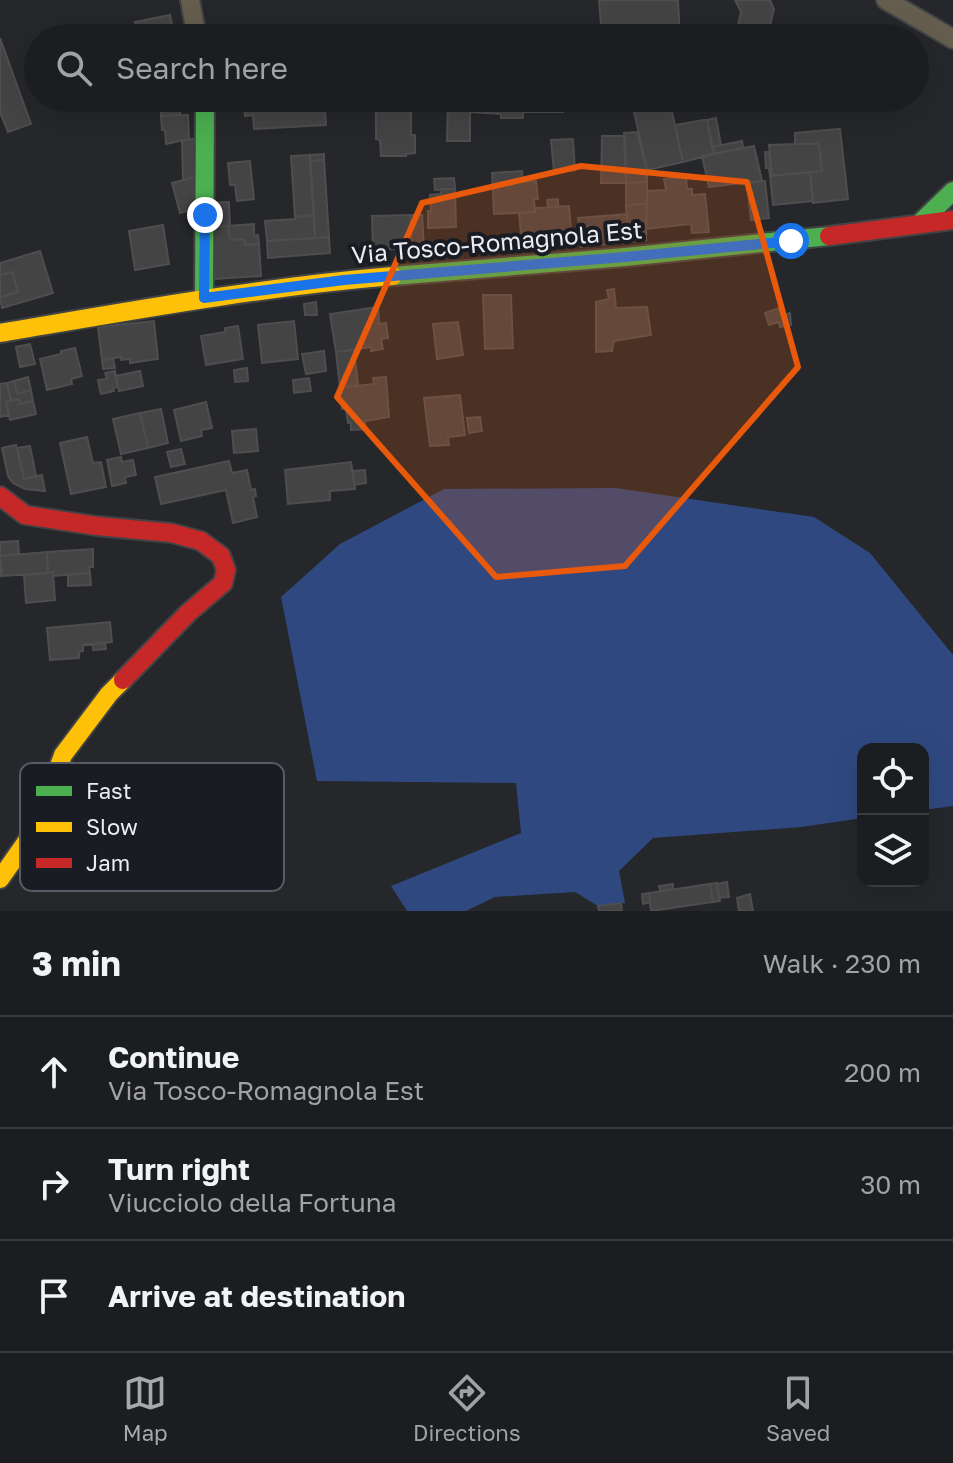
<!DOCTYPE html>
<meta charset="utf-8">
<style>
body{margin:0;font-family:"Golos Text",sans-serif;background:#292a2d;color:#f1f3f6}
.controls{position:absolute;right:24px;bottom:24px;display:grid;overflow:hidden;border-radius:16px;box-shadow:0 8px 32px #0002}
.controls button{width:72px;height:72px;display:grid;place-items:center;padding:0;border:0;border-bottom:2px solid #3a3b3e;background:#1c1d20;color:#f1f3f6;font:40px sans-serif}
.stop{position:absolute;width:24px;height:24px;margin:-18px;border:6px solid #1a73e8;border-radius:50%;background:#fff}
.stop.end{background:#1a73e8;border-color:#fff;box-shadow:0 2px 8px #0008}
.list{margin:0;padding:0;list-style:none}
h2{display:flex;justify-content:space-between;align-items:center;height:104px;margin:0;padding:0 32px;font-size:34px}
h2 small{font-size:26px;font-weight:400;color:#a0a2a5}
.list li{display:grid;grid-template-columns:52px 1fr auto;gap:24px;align-items:center;box-sizing:border-box;height:112px;padding:0 32px;border-top:2px solid #3a3b3e}
.list b{display:block;font-size:30px;white-space:nowrap}
.list p{margin:0;font-size:26px;white-space:nowrap;color:#a0a2a5}
.list em{font-size:26px;font-style:normal;color:#a0a2a5}
.icon{flex:none;width:44px;height:44px;fill:none;stroke:currentColor;stroke-width:2;stroke-linecap:round;stroke-linejoin:round}
.map{position:relative;flex:none;width:953px;height:911px;overflow:hidden}
.search{position:absolute;background:#1c1d20;box-shadow:0 8px 32px #0002;left:24px;right:24px;top:24px;height:88px;display:flex;align-items:center;gap:20px;box-sizing:border-box;padding:0 28px;border-radius:44px;color:#a0a2a5;font-size:30px}
.sheet{height:440px;background:#1c1d20}
nav{display:flex;justify-content:space-around;align-items:center;box-sizing:border-box;height:112px;border-top:2px solid #3a3b3e;background:#1c1d20;font-size:22px;color:#a0a2a5}
nav a{display:grid;justify-items:center;gap:4px}
nav .on{color:#a6a8ac}
.map>svg:first-child{display:block}
</style>
<div class="map">
<svg width="953" height="911" viewBox="0 0 953 911">
<rect width="100%" height="100%" fill="#25272a"/>
<path fill="#2f4980" d="M 616,488 L 814,517 L 870,553 L 953,655 L 953,806 L 923,810 L 923,749 L 863,749 L 863,818 L 801,827 L 653,838 L 619,871 L 625,903 L 598,906 L 575,892 L 495,897 L 466,911 L 407,911 L 391,886 L 521,833 L 516,783 L 317,781 L 281,597 L 340,544 L 444,489 Z"/>
<path fill="#454445" stroke="#4f4e4f" stroke-width="2" d="M 599,0 L 678,0 L 680,38 L 602,38 Z
M 735,0 L 770,0 L 774,9 L 767,38 L 735,38 L 741,12 Z
M 170,15 L 175,38 L 139,38 L 135,22 Z
M 0,38 L 31,124 L 8,132 L 0,112 Z
M 179,98 L 180,115 L 161,116 L 160,99 Z
M 244,98 L 331,98 L 332,110 L 325,111 L 326,125 L 254,129 L 253,115 L 245,116 Z
M 376,98 L 411,98 L 411,135 L 415,135 L 415,153 L 406,154 L 406,156 L 381,156 L 380,140 L 376,139 Z
M 448,98 L 566,98 L 566,100 L 564,100 L 563,112 L 523,112 L 523,118 L 501,118 L 501,114 L 470,112 L 470,141 L 447,141 Z
M 607,98 L 631,98 L 632,100 L 608,102 Z
M 631,98 L 669,98 L 683,162 L 647,170 Z
M 188,115 L 189,139 L 166,144 L 165,130 L 162,130 L 161,116 Z
M 716,118 L 721,145 L 712,147 L 707,120 Z
M 704,120 L 707,120 L 714,154 L 683,162 L 675,125 Z
M 838,129 L 840,129 L 848,199 L 813,203 L 810,172 L 822,171 L 819,144 L 795,144 L 795,133 Z
M 637,132 L 647,170 L 647,182 L 626,183 L 624,133 Z
M 602,136 L 625,136 L 626,183 L 601,183 Z
M 197,138 L 196,177 L 183,180 L 182,141 Z
M 573,139 L 575,170 L 554,172 L 551,140 Z
M 742,141 L 743,148 L 714,154 L 712,147 Z
M 795,144 L 819,144 L 822,171 L 772,176 L 769,145 Z
M 754,146 L 762,181 L 709,187 L 702,156 Z
M 765,152 L 769,152 L 772,176 L 770,176 L 769,168 L 766,168 Z
M 324,154 L 324,160 L 310,161 L 310,155 Z
M 310,155 L 314,215 L 295,217 L 291,156 Z
M 324,160 L 329,237 L 315,238 L 310,161 Z
M 250,161 L 254,199 L 237,201 L 235,185 L 230,185 L 228,163 Z
M 522,171 L 523,182 L 536,181 L 538,199 L 534,199 L 535,212 L 494,214 L 492,173 Z
M 810,172 L 813,201 L 773,205 L 770,176 Z
M 196,177 L 195,209 L 180,213 L 172,183 Z
M 686,177 L 687,189 L 692,189 L 692,195 L 705,194 L 709,232 L 692,233 L 691,224 L 646,229 L 647,191 L 666,190 L 664,179 Z
M 454,178 L 455,189 L 435,190 L 434,179 Z
M 765,181 L 769,218 L 751,220 L 747,183 Z
M 647,182 L 647,203 L 626,206 L 626,183 Z
M 441,189 L 455,189 L 456,227 L 428,228 L 428,211 L 431,211 L 430,195 L 441,194 Z
M 558,199 L 558,207 L 548,207 L 547,200 Z
M 229,202 L 230,226 L 212,227 L 210,203 Z
M 647,203 L 646,240 L 628,242 L 626,206 Z
M 569,206 L 572,242 L 522,245 L 519,213 L 535,212 L 535,208 Z
M 627,214 L 628,242 L 581,247 L 578,218 Z
M 314,215 L 315,238 L 267,241 L 265,221 L 295,219 L 295,217 Z
M 410,215 L 412,248 L 373,250 L 372,216 Z
M 410,215 L 422,215 L 424,248 L 412,248 Z
M 254,224 L 254,236 L 258,235 L 259,244 L 245,245 L 244,239 L 230,240 L 228,226 Z
M 163,225 L 169,264 L 135,270 L 129,231 Z
M 228,226 L 230,240 L 244,239 L 245,245 L 259,244 L 261,276 L 215,279 L 212,227 Z
M 329,237 L 330,253 L 268,258 L 267,241 Z
M 40,251 L 53,293 L 2,308 L 0,297 L 18,292 L 12,272 L 0,275 L 0,263 Z
M 12,272 L 18,292 L 0,297 L 0,275 Z
M 614,289 L 616,308 L 647,307 L 651,335 L 614,341 L 612,351 L 596,352 L 596,302 L 609,299 L 607,290 Z
M 483,295 L 511,295 L 513,348 L 485,349 Z
M 316,302 L 317,315 L 305,315 L 304,304 Z
M 378,307 L 379,324 L 386,323 L 388,338 L 381,339 L 383,349 L 371,351 L 371,347 L 336,352 L 330,314 Z
M 779,308 L 782,316 L 790,313 L 791,325 L 780,327 L 779,322 L 769,325 L 765,313 Z
M 154,321 L 158,359 L 130,363 L 130,359 L 121,360 L 121,357 L 102,360 L 98,327 Z
M 294,321 L 298,359 L 262,363 L 258,325 Z
M 458,322 L 463,355 L 437,359 L 433,324 Z
M 238,326 L 243,359 L 206,365 L 201,336 L 225,332 L 225,328 Z
M 30,344 L 35,364 L 20,367 L 16,347 Z
M 75,348 L 82,376 L 71,379 L 72,384 L 47,390 L 40,359 L 61,354 L 61,351 Z
M 354,350 L 358,385 L 340,388 L 336,352 Z
M 324,351 L 326,371 L 306,374 L 302,354 Z
M 113,358 L 115,368 L 103,369 L 102,360 Z
M 247,368 L 248,381 L 235,382 L 234,370 Z
M 115,371 L 118,387 L 113,388 L 114,391 L 101,394 L 98,380 L 107,379 L 105,373 Z
M 140,371 L 143,386 L 119,391 L 115,376 Z
M 28,377 L 31,390 L 17,394 L 14,381 Z
M 386,377 L 389,417 L 365,421 L 366,429 L 351,430 L 351,423 L 348,423 L 346,409 L 342,409 L 340,388 L 374,384 L 373,378 Z
M 309,378 L 311,391 L 294,393 L 293,380 Z
M 14,381 L 17,394 L 31,390 L 33,401 L 20,404 L 19,399 L 11,401 L 7,383 Z
M 7,383 L 11,401 L 6,402 L 9,415 L 0,417 L 0,384 Z
M 460,395 L 465,435 L 448,437 L 449,445 L 430,446 L 424,398 Z
M 19,399 L 20,404 L 33,401 L 36,414 L 10,420 L 6,402 Z
M 206,402 L 212,428 L 201,430 L 202,436 L 181,441 L 174,410 Z
M 161,409 L 168,443 L 148,448 L 140,413 Z
M 140,413 L 148,448 L 121,454 L 113,419 Z
M 480,417 L 482,431 L 469,433 L 467,418 Z
M 256,429 L 258,451 L 234,453 L 232,431 Z
M 87,437 L 93,463 L 101,462 L 106,487 L 71,494 L 60,443 Z
M 16,445 L 24,479 L 42,475 L 45,491 L 25,489 L 13,483 L 8,476 L 2,448 Z
M 30,446 L 36,476 L 24,479 L 17,448 Z
M 181,449 L 185,464 L 171,467 L 167,452 Z
M 121,457 L 122,462 L 133,460 L 136,475 L 125,477 L 126,483 L 112,486 L 107,460 Z
M 229,461 L 232,473 L 247,470 L 251,490 L 255,489 L 256,496 L 253,497 L 257,517 L 233,523 L 226,490 L 161,504 L 155,477 Z
M 351,462 L 355,489 L 330,491 L 330,500 L 288,504 L 285,470 Z
M 365,470 L 366,483 L 354,485 L 353,471 Z
M 18,541 L 19,554 L 0,556 L 2,576 L 0,576 L 0,542 Z
M 93,549 L 93,567 L 89,567 L 90,573 L 53,576 L 53,572 L 48,573 L 47,552 Z
M 47,552 L 48,573 L 2,576 L 0,556 Z
M 53,572 L 55,600 L 26,603 L 24,575 Z
M 90,573 L 91,585 L 68,586 L 68,575 Z
M 110,622 L 112,642 L 83,645 L 83,651 L 79,652 L 79,658 L 50,660 L 47,628 Z
M 105,643 L 106,649 L 93,650 L 93,644 Z
M 727,882 L 729,897 L 719,898 L 717,884 Z
M 717,883 L 720,901 L 713,902 L 710,884 Z
M 673,884 L 673,889 L 660,891 L 659,886 Z
M 710,884 L 713,902 L 651,911 L 649,893 Z
M 649,893 L 650,902 L 643,904 L 642,894 Z
M 750,894 L 753,911 L 739,911 L 737,898 Z
M 621,903 L 622,911 L 599,911 L 598,906 Z"/>
<g fill="none" stroke-linecap="round" stroke-linejoin="round">
<g stroke="#424345" stroke-width="22">
<path id="street" d="M 190,0 L 197,38
M 886,0 L 953,39"/>
</g>
<g stroke="#424345" stroke-width="22">
<path id="fast" d="M 919,224 L 953,191
M 393,276 L 625,257 L 829,236
M 204,298 L 205,98"/>
</g>
<g stroke="#424345" stroke-width="22">
<path id="slow" d="M 0,333 C 130,311 261,287 393,276
M 0,879 L 36,828 L 63,755 L 109,694 L 123,680"/>
</g>
<g stroke="#424345" stroke-width="22">
<path id="jam" d="M 829,236 L 953,220
M 0,496 L 25,515 L 97,526 L 172,533 L 201,541 L 221,556 L 226,570 L 223,583 L 188,613 L 123,680"/>
</g>
<use href="#street" stroke="#655d4e" stroke-width="18"/>
<use href="#fast" stroke="#4caf50" stroke-width="18"/>
<use href="#slow" stroke="#ffc107" stroke-width="18"/>
<use href="#jam" stroke="#c62828" stroke-width="18"/>
</g>
<g fill="none" stroke-linecap="round" stroke-linejoin="round">
<path stroke="#1a73e8" stroke-width="10" d="M 205,215 L 204,298 L 344,280 L 625,257 L 791,241"/>
</g>
<path fill="#e8590c" fill-opacity="0.2" stroke="#e8590c" stroke-width="6" stroke-linejoin="round" d="M 581,166 L 747,182 L 798,367 L 625,566 L 496,577 L 337,397 L 422,203 Z"/>
<g text-anchor="middle" stroke-width="8" stroke-linejoin="round" paint-order="stroke">
<g font-size="24" fill="#ebedf2" stroke="#191c23">
<text transform="translate(497 243) rotate(-5)" y="8">Via Tosco-Romagnola Est</text>
</g>
</g>
<rect x="20" y="763" width="264" height="128" rx="12" fill="#191c23" stroke="#585b61" stroke-width="2"/>
<rect x="36" y="786" width="36" height="10" fill="#4caf50"/>
<rect x="36" y="822" width="36" height="10" fill="#ffc107"/>
<rect x="36" y="858" width="36" height="10" fill="#c62828"/>
<g font-size="22" fill="#ebedf2">
<text x="86" y="799">Fast</text>
<text x="86" y="835">Slow</text>
<text x="86" y="871">Jam</text>
</g>
</svg>
<div class="controls">
<button><svg class="icon" aria-label="locate" viewBox="0 0 24 24"><circle cx="12" cy="12" r="6"/><path d="M12 2v4M12 18v4M2 12h4M18 12h4"/></svg></button>
<button><svg class="icon" aria-label="layers" viewBox="0 0 24 24"><path d="M12 4l9 5-9 5-9-5zM3 14l9 5 9-5"/></svg></button>
</div>
<div class="stop" style="left:791px;top:241px"></div>
<div class="stop end" style="left:205px;top:215px"></div>
<div class="search"><svg class="icon" aria-label="search" viewBox="0 0 24 24"><circle cx="10" cy="10" r="6"/><path d="M15 15l6 6"/></svg>Search here</div>
</div>
<section class="sheet">
<h2>3 min<small>Walk · 230 m</small></h2>
<ul class="list">
<li><svg class="icon" aria-label="ahead" viewBox="0 0 24 24"><path d="M12 20V5M6 11l6-6 6 6"/></svg><div><b>Continue</b><p>Via Tosco-Romagnola Est</p></div><em>200 m</em></li>
<li><svg class="icon" aria-label="right" viewBox="0 0 24 24"><path d="M7 20v-9h11M14 6l5 5-5 5"/></svg><div><b>Turn right</b><p>Viucciolo della Fortuna</p></div><em>30 m</em></li>
<li><svg class="icon" aria-label="arrive" viewBox="0 0 24 24"><path d="M6 21V4h12l-3 4 3 4H6"/></svg><div><b>Arrive at destination</b></div></li>
</ul>
</section>
<nav>
<a class="on"><svg class="icon" aria-label="map" viewBox="0 0 24 24"><path d="M3 6l6-2 6 2 6-2v14l-6 2-6-2-6 2zM9 4v14M15 6v14"/></svg>Map</a>
<a><svg class="icon" aria-label="directions" viewBox="0 0 24 24"><path d="M12 3l9 9-9 9-9-9zM9 14v-3h6M13 9l2 2-2 2"/></svg>Directions</a>
<a><svg class="icon" aria-label="saved" viewBox="0 0 24 24"><path d="M7 4h10v16l-5-4-5 4z"/></svg>Saved</a>
</nav>
